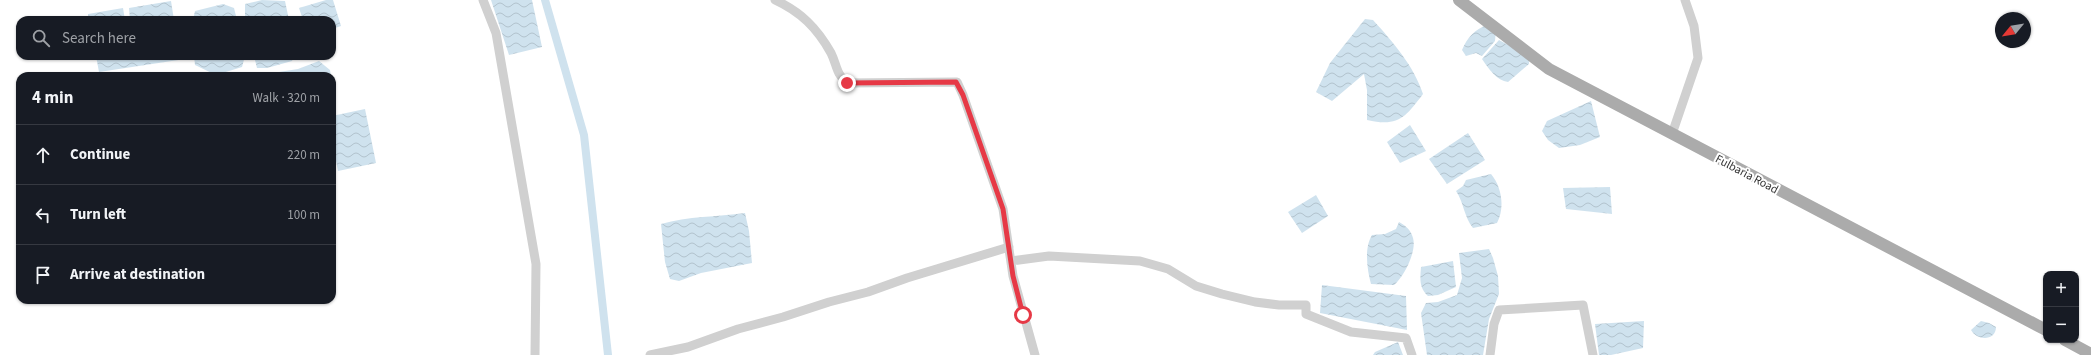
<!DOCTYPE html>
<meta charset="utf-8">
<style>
body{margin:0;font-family:"Source Sans 3",sans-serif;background:#242831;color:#f1f3f6}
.controls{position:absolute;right:12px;bottom:12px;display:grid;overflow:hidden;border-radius:8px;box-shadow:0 1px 3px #0004}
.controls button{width:36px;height:36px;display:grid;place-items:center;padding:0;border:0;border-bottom:1px solid #363941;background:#171b24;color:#f1f3f6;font:20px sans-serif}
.compass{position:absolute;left:1995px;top:12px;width:36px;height:36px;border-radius:50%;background:#171b24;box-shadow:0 1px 3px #0004;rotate:240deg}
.stop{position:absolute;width:12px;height:12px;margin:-9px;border:3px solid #e63946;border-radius:50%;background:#fff}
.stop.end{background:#e63946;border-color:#fff;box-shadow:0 1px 4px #0008}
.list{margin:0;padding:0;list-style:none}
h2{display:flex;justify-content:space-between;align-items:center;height:52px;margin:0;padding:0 16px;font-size:17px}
h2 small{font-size:13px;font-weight:400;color:#9ea1a6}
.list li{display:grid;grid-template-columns:26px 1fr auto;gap:12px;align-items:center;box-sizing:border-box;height:60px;padding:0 16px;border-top:1px solid #363941}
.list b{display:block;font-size:15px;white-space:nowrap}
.list em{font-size:13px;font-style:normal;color:#9ea1a6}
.icon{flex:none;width:22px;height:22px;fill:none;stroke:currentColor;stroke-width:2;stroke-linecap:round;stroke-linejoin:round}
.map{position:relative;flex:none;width:2091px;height:355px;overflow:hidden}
.search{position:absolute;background:#171b24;box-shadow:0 1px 3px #0004;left:16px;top:16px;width:320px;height:44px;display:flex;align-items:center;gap:10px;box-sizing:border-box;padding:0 14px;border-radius:12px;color:#9ea1a6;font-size:15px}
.panel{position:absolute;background:#171b24;box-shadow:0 1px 3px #0004;left:16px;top:72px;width:320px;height:232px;border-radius:12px}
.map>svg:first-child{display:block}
</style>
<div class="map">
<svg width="2091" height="355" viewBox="0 0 2091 355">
<defs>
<pattern id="water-waves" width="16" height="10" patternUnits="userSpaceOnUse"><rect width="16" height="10" fill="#cfe2ee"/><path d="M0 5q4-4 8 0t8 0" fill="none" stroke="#b2c2cd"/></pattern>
</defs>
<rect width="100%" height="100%" fill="#fff"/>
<path fill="url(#water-waves)" d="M 262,0 L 285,1 L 289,20 L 245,20 L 245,4 Z
M 326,0 L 333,0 L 341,26 L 332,29 L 332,20 L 303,20 L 299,8 Z
M 491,0 L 532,0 L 542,47 L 509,55 Z
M 171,1 L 174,20 L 130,20 L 129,8 Z
M 223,4 L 234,8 L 237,20 L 193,20 L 195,11 Z
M 123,8 L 125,20 L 89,20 L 88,14 Z
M 1365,19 L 1373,20 C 1393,42 1414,66 1423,94 C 1405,118 1398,127 1367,120 L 1367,90 L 1364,74 L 1332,101 L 1316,92 L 1330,63 Z
M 1487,25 L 1496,29 L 1495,41 L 1482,56 L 1476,53 L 1466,56 L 1462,50 C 1467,38 1475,29 1487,25 Z
M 1499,40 L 1529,56 L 1529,64 L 1508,82 C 1497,81 1488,68 1482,59 Z
M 96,56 L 185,56 L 185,59 L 99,72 Z
M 194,56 L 245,56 L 242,67 L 216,75 L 195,65 Z
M 254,56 L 294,56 L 292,61 L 267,68 L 257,68 Z
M 319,61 L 330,70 L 331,76 L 278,76 L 279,72 L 298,69 Z
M 1591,101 L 1600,137 L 1580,145 L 1559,148 L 1548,140 L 1542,131 L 1547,121 Z
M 365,109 L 376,163 L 338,171 L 332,141 L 332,116 Z
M 1410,125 L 1426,151 L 1400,163 L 1387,142 Z
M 1468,133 L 1485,160 L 1447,184 L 1429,159 Z
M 1491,174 C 1502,187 1505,208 1497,223 L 1473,228 C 1464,217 1464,203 1456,191 L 1463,186 L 1466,180 Z
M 1610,187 L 1612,214 L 1566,209 L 1563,188 Z
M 1316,195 L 1328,216 L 1302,233 L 1288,212 Z
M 745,213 L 749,231 L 752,263 L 701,273 L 679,281 L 670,279 L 665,262 L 661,224 C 688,216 717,217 745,213 Z
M 1399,222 C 1406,226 1411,230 1413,238 C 1417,251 1404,277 1394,285 L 1371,284 C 1367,269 1364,248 1372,235 L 1385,234 L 1396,229 Z
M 1489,249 L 1493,258 L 1498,276 L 1499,294 L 1489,319 L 1483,355 L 1427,355 L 1421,313 L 1426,303 L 1438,302 L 1457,295 L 1462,278 L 1459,253 Z
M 1453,261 L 1456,287 L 1438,295 L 1428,296 C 1419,288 1420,279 1421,267 Z
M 1322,285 L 1406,296 L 1407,330 L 1320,313 Z
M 1644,321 L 1643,348 L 1611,355 L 1599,355 L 1595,324 Z
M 1981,321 L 1989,323 L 1996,327 C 1996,341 1977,341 1971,330 Z
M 1398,342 L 1403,355 L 1373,355 L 1375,352 Z"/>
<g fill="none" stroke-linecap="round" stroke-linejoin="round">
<path stroke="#cfe2ee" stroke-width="8" d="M 545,0 L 584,135 L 608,355"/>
<path stroke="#d0d0d0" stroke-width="9" d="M 483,0 L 496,33 L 536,264 L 535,355
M 775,0 C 801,12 817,28 831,53 C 837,65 836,74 847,83 L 957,82 L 963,95 L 1003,209 L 1013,276 L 1035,355
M 1672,134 L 1698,58 L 1694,26 L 1685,0
M 1011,261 L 1049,256 L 1140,261 L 1168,269 L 1196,286 L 1222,294 L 1255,302 L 1279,305 L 1306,305 L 1306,314 L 1351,332 L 1406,338 L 1412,355
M 650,355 L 688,347 L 738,329 L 783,317 L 829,302 L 868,292 L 907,278 L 1009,247
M 1490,355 L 1494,324 L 1499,310 L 1583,305 L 1593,355"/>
<path stroke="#ababab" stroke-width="12" d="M 1459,0 L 1549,69 L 2046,330
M 2065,340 L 2091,354"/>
</g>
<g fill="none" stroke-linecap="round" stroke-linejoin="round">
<path stroke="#e63946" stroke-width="5" d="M 847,83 L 956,82 L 963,95 L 1003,209 L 1013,276 L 1023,315"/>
</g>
<g text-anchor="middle" stroke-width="4" stroke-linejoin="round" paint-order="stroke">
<g font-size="12" fill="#333" stroke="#fff">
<text transform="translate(1747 174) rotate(28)" y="4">Fulbaria Road</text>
</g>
</g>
</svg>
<div class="controls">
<button>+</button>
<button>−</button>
</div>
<svg class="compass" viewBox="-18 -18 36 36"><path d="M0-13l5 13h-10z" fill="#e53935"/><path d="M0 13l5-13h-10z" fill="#9ea1a6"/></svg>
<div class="stop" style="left:1023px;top:315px"></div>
<div class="stop end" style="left:847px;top:83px"></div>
<div class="search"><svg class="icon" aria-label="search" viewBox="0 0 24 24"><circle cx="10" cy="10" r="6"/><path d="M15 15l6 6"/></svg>Search here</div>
<section class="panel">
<h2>4 min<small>Walk · 320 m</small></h2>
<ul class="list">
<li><svg class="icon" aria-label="ahead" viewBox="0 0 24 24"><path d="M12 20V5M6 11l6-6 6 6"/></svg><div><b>Continue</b></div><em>220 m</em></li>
<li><svg class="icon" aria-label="left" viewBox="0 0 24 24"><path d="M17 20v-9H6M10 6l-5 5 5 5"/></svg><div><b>Turn left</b></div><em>100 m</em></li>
<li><svg class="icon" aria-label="arrive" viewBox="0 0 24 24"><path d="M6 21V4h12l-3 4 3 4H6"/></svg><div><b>Arrive at destination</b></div></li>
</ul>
</section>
</div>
